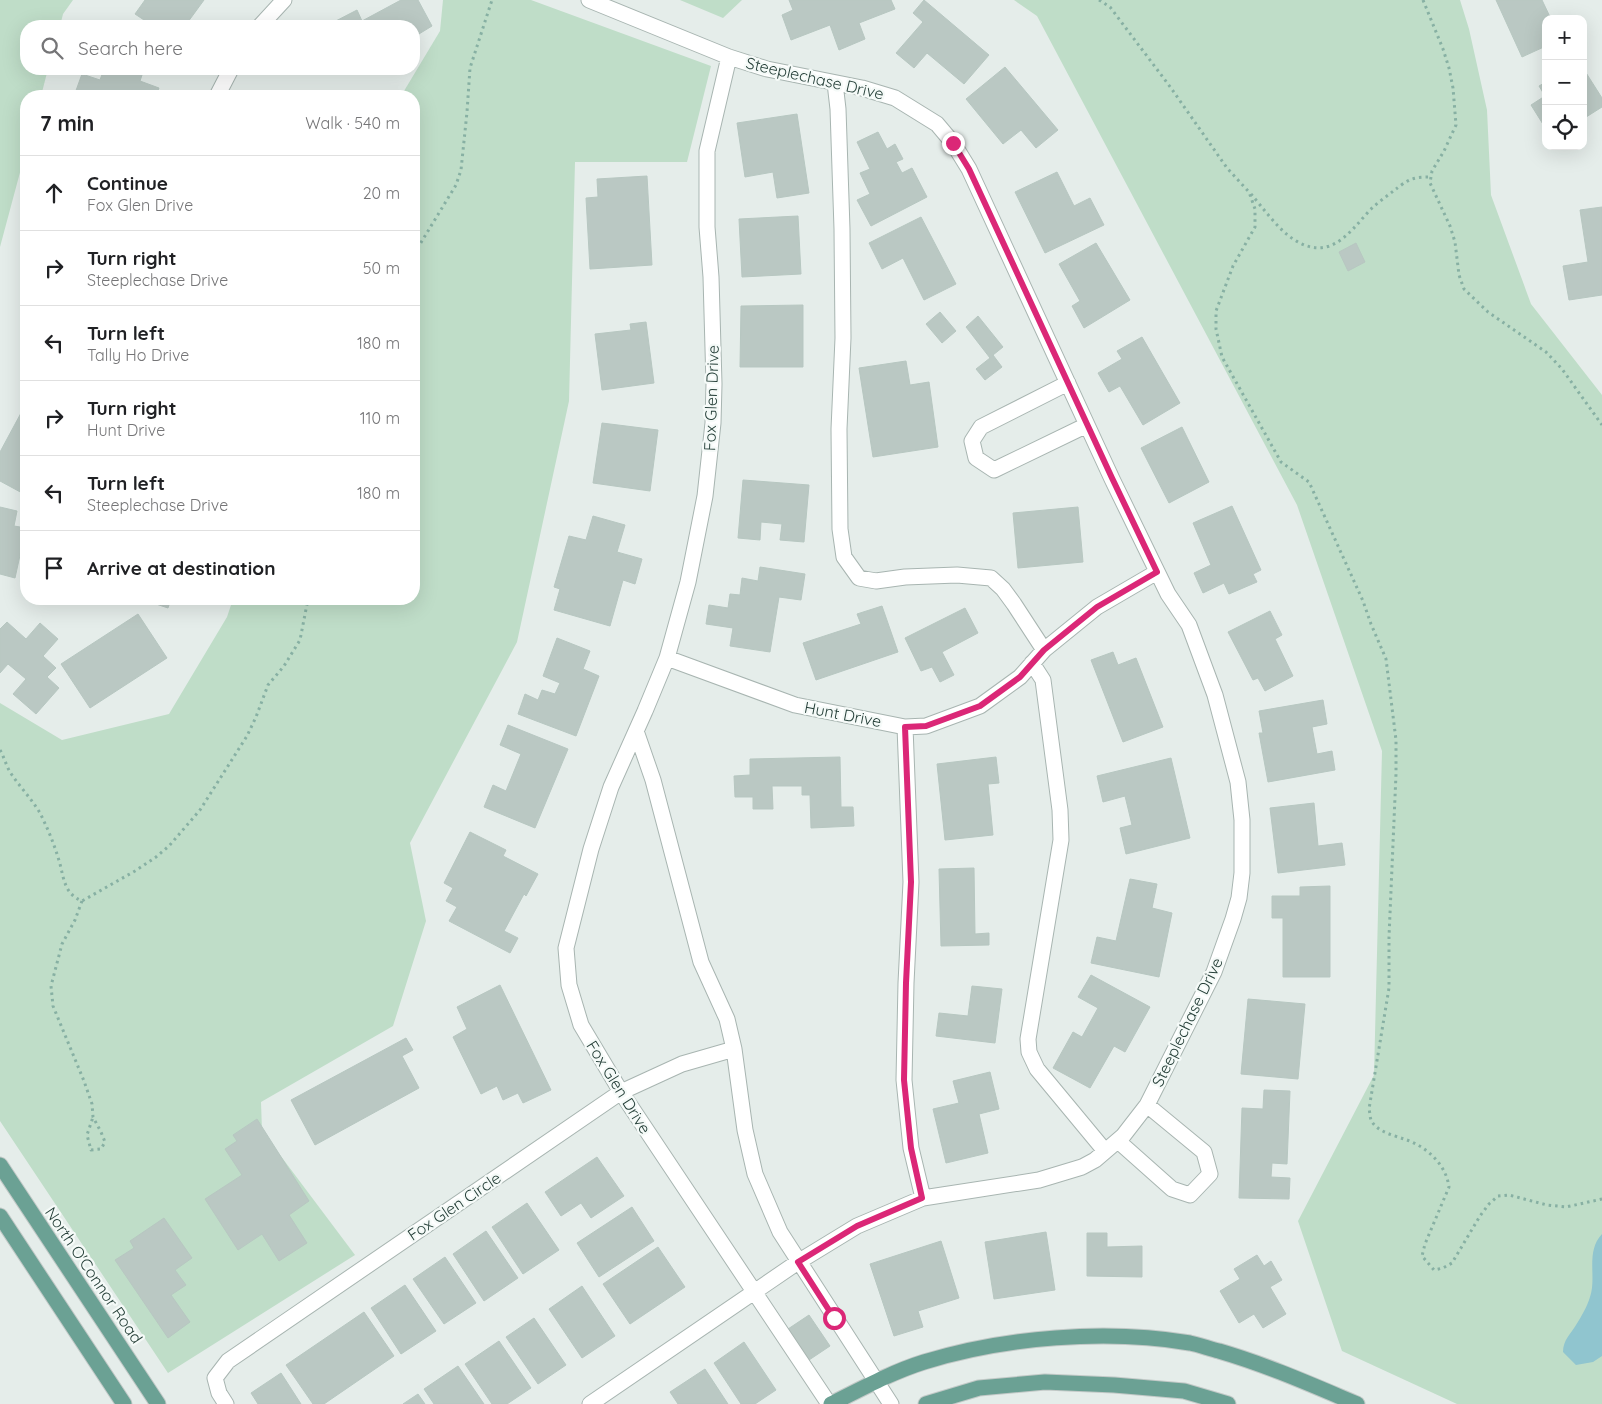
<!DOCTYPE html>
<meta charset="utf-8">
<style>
body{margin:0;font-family:Quicksand,sans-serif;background:#f2f2f2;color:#202124}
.controls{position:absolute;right:15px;top:15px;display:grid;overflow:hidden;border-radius:10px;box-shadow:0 5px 20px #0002}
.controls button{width:45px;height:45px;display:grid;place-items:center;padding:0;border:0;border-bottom:1px solid #e0e0e0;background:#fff;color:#202124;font:25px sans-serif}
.stop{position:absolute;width:15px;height:15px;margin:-11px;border:4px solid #db2777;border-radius:50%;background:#fff}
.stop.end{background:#db2777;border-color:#fff;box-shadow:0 1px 5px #0008}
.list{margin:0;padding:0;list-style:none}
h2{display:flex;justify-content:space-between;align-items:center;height:65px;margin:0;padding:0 20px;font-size:21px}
h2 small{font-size:16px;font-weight:400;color:#757577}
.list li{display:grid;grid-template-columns:32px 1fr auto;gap:15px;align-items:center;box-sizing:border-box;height:75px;padding:0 20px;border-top:1px solid #e0e0e0}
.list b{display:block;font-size:19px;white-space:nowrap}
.list p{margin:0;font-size:16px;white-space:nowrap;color:#757577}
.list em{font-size:16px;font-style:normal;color:#757577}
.icon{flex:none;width:28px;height:28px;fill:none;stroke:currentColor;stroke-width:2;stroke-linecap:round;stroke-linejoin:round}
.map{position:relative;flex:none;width:1602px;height:1404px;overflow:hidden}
.search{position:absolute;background:#fff;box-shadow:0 5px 20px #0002;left:20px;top:20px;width:400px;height:55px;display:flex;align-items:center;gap:12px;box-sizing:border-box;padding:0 18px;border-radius:20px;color:#757577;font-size:19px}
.panel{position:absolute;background:#fff;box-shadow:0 5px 20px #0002;left:20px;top:90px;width:400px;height:515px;border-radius:20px}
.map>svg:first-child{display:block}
</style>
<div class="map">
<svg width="1602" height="1404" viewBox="0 0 1602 1404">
<rect width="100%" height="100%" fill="#e5edea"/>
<path fill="#bfddc8" d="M 0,0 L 73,0 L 63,14 L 60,26 L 26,26 L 26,69 L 48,69 L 41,96 L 26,96 L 26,150 L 0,247 Z
M 443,0 L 531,0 L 711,66 L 687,162 L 575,162 L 569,401 L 517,642 L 410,843 L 426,921 L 393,1026 L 261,1102 L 262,1131 L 355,1255 L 168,1373 L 0,1121 L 0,703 L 62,740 L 169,714 L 227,617 L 233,599 L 414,599 L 414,96 L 401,96 L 440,31 Z
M 680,0 L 742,0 L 723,18 Z
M 1014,0 L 1460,0 L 1469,29 L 1487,110 L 1491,195 L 1531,304 L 1602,395 L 1602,1404 L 1457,1404 L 1342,1351 L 1298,1221 L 1374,1075 L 1382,751 L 1297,505 L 1037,16 Z"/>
<path fill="#90c5cf" d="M 1602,1234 L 1602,1356 L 1593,1362 L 1576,1365 L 1563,1352 C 1563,1340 1570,1335 1576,1325 C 1581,1317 1587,1307 1590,1297 C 1597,1277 1585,1252 1602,1234 Z"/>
<path fill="#bac8c3" stroke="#b7c7c1" d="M 145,0 L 204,0 L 185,26 L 153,26 L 135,14 Z
M 401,0 L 418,0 L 432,26 L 414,37 L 414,26 L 331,26 L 330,24 L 357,10 L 362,21 Z
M 789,0 L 891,0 L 895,9 L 859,23 L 865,39 L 839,50 L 830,25 L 791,40 L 782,15 L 793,10 Z
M 924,0 L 989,55 L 964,84 L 927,53 L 914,68 L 896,53 L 923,22 L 913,13 Z
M 1496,0 L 1542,0 L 1551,19 L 1546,19 L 1546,46 L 1522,57 Z
M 1005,67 L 1058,130 L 1036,148 L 1021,130 L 1003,144 L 966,99 Z
M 1583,68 L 1602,98 L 1602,107 L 1583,119 Z
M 104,69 L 144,69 L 140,81 L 159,88 L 156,96 L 74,96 L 82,74 L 100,80 Z
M 1546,82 L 1546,129 L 1531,105 L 1545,96 L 1539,86 Z
M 797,114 L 809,193 L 777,198 L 773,172 L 745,177 L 737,123 Z
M 878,132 L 887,149 L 895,144 L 903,159 L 896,162 L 902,173 L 912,168 L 927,197 L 871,226 L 857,200 L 870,194 L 860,173 L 870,169 L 857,142 Z
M 1057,172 L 1074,206 L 1090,198 L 1104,225 L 1045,253 L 1015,192 Z
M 647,176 L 652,265 L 590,269 L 586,198 L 598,197 L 597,179 Z
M 1602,207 L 1602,295 L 1569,300 L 1563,266 L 1588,262 L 1580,210 Z
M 798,216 L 801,274 L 742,277 L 739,219 Z
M 921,217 L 956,284 L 924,300 L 903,258 L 882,269 L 869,243 Z
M 1096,243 L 1130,300 L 1084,328 L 1072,306 L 1080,301 L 1059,264 Z
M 1356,243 L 1365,262 L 1348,271 L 1339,252 Z
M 803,305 L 803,367 L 740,367 L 741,306 Z
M 940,312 L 956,331 L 942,343 L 926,324 Z
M 978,316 L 1003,347 L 993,355 L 1002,367 L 985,380 L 976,369 L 990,358 L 966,327 Z
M 646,322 L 654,383 L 602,390 L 595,334 L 631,330 L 630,324 Z
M 1142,337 L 1180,403 L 1143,425 L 1120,386 L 1109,392 L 1098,373 L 1122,359 L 1117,351 Z
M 906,361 L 910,385 L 929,382 L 938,447 L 873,457 L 859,368 Z
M 21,413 L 26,415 L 26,490 L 24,494 L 0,481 L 0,452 Z
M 602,423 L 658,430 L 650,491 L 593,483 Z
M 1182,427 L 1209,482 L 1169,503 L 1141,448 Z
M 743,480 L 809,485 L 804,542 L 780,540 L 782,524 L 761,522 L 760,540 L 738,538 Z
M 1232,506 L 1261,570 L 1253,574 L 1257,582 L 1229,594 L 1224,583 L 1203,593 L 1194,573 L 1211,565 L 1193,523 Z
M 0,507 L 17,511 L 14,526 L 26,528 L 15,578 L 0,574 Z
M 1078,507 L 1083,562 L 1018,568 L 1013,513 Z
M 593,516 L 625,525 L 617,552 L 642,559 L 635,584 L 623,580 L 610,626 L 554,610 L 560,589 L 554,587 L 569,536 L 586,540 Z
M 760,567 L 805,574 L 801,600 L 779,597 L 770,652 L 730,646 L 733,628 L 706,624 L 709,605 L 728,608 L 730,594 L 740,595 L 742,578 L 758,581 Z
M 141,599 L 171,599 L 168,608 Z
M 882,606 L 898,652 L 816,680 L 803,643 L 861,624 L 857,614 Z
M 965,608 L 978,633 L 942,652 L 954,675 L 940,682 L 932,667 L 921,671 L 905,638 Z
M 1270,611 L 1282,635 L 1275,639 L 1293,676 L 1265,691 L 1258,678 L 1253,680 L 1228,632 Z
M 138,614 L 167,658 L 90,708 L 61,664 Z
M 7,622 L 26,639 L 40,623 L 58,639 L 43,656 L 56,668 L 47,677 L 59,688 L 36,714 L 13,694 L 26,679 L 8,664 L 0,673 L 0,629 Z
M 557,638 L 590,651 L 583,669 L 599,676 L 576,736 L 518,714 L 525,694 L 538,700 L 542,690 L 555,694 L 560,683 L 543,676 Z
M 1113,652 L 1118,665 L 1136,658 L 1163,727 L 1123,742 L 1091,660 Z
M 1323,700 L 1327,724 L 1312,727 L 1317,754 L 1332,751 L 1335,770 L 1268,782 L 1259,733 L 1263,733 L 1259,711 Z
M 508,725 L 568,749 L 535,828 L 484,807 L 493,785 L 506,791 L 521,754 L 500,745 Z
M 840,757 L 841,807 L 853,807 L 854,826 L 811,828 L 810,795 L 802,795 L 802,786 L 772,786 L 773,809 L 753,809 L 753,797 L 735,797 L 734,776 L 750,775 L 750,759 Z
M 996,757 L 999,783 L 988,784 L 993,835 L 945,840 L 937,764 Z
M 1171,758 L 1190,838 L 1126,854 L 1120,828 L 1132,825 L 1125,796 L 1103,802 L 1097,776 Z
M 1314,803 L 1318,846 L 1342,843 L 1345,865 L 1278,873 L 1270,808 Z
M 470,832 L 506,850 L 503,856 L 538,874 L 526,896 L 524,894 L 504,931 L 518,938 L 510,953 L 449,921 L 457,907 L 446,901 L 453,888 L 444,883 Z
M 974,868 L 975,934 L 989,933 L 989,945 L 941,946 L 939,869 Z
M 1130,879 L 1157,884 L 1152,908 L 1172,913 L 1159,977 L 1091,963 L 1097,937 L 1116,941 Z
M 1330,886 L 1330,977 L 1283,977 L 1283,918 L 1272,918 L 1272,896 L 1300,896 L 1300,887 Z
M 1091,975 L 1150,1007 L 1125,1052 L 1114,1046 L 1090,1088 L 1053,1068 L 1073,1032 L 1082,1037 L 1098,1008 L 1078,997 Z
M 500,985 L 551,1090 L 523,1103 L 518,1093 L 503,1100 L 497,1086 L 481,1094 L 453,1037 L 467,1029 L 457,1007 Z
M 972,986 L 1002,989 L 995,1043 L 936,1036 L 939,1013 L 968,1016 Z
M 1248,999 L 1305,1004 L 1298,1079 L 1241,1074 Z
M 406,1038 L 413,1050 L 402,1056 L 419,1088 L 315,1145 L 291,1100 Z
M 990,1072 L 999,1109 L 979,1114 L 988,1153 L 946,1163 L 933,1109 L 959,1103 L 953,1081 Z
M 1264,1090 L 1290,1091 L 1287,1164 L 1272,1163 L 1271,1177 L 1290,1178 L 1289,1199 L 1239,1198 L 1242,1108 L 1263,1109 Z
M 257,1119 L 309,1201 L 289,1215 L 307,1243 L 279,1261 L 262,1234 L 238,1250 L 205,1199 L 242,1175 L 225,1149 L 237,1141 L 233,1135 Z
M 597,1157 L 624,1196 L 591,1218 L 581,1203 L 561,1216 L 545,1192 Z
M 527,1203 L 559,1250 L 523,1274 L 492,1227 Z
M 632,1207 L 654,1241 L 599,1277 L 577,1243 Z
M 164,1218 L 192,1258 L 175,1270 L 186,1285 L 171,1295 L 190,1322 L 168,1338 L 115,1260 L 134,1248 L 130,1241 Z
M 486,1231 L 518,1278 L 484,1301 L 453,1254 Z
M 1046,1232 L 1055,1290 L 994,1299 L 985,1242 Z
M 1087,1233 L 1107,1233 L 1107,1247 L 1142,1246 L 1142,1277 L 1087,1276 Z
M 941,1241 L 959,1298 L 918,1311 L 923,1327 L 894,1336 L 870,1264 Z
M 658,1247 L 685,1287 L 630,1324 L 603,1284 Z
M 1257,1255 L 1264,1266 L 1271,1261 L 1282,1280 L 1270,1287 L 1286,1314 L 1263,1328 L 1254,1314 L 1239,1323 L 1220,1291 L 1240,1279 L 1234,1269 Z
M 445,1257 L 476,1303 L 444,1324 L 413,1279 Z
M 405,1285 L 436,1331 L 401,1354 L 371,1308 Z
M 582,1286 L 615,1336 L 582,1358 L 549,1309 Z
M 364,1312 L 394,1356 L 324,1404 L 313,1404 L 286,1365 Z
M 809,1315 L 830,1346 L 806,1362 L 785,1331 Z
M 534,1318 L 566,1365 L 538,1384 L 506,1337 Z
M 499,1341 L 531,1388 L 507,1404 L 492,1404 L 465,1364 Z
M 744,1342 L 776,1390 L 755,1404 L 741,1404 L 714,1363 Z
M 458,1366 L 484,1404 L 434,1404 L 424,1389 Z
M 705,1369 L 728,1404 L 678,1404 L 670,1392 Z
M 281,1373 L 301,1404 L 258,1404 L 251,1393 Z
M 418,1394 L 425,1404 L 403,1404 Z"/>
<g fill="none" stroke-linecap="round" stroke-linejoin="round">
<g stroke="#a8b5b1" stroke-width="17">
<path id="minor" d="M 589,0 L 729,57 L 767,69 L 862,88 L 895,98 L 937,124 L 953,143 L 969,169 L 1112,479 L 1168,594 L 1189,625 L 1215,695 L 1238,782 L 1242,820 L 1242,873 L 1239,898 L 1233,919 L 1214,972 L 1147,1105 L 1123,1136 L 1095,1160 L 1082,1167 L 1039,1180 L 923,1198 L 857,1226 L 798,1262 L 590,1404
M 260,26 L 284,0
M 729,57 L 707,151 L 707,227 L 711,277 L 714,384 L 713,423 L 705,496 L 688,582 L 667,658 L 645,711 L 611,787 L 591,849 L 566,948 L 569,985 L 581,1025 L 621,1092 L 829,1404
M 835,83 L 838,109 L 842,229 L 843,338 L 839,429 L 840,529 L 844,557 L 859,578 L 876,581 L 905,577 L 957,575 L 991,578 L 1003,589 L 1014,604 L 1044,650
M 217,96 L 231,69
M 1068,383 L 981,427 L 972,441 L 976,458 L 994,470 L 1087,425
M 667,658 L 795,705 L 905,727 L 926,726 L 980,706 L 1020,677 L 1044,650 L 1097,607 L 1157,572
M 1032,663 L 1043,680 L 1060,810 L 1061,840 L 1028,1039 L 1029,1052 L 1037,1069 L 1105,1151
M 905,727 L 911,882 L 906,983 L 904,1080 L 911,1148 L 923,1198
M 636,731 L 653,780 L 701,962 L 727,1019 L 734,1049 L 745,1130 L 755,1174 L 780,1232 L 891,1404
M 1118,1141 L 1172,1189 L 1190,1195 L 1210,1174 L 1204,1152 L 1147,1105
M 226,1404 L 219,1393 L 215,1378 L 228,1361 L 621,1092 L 682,1064 L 734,1049"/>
</g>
<g stroke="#c2c9c7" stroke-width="17">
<path id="major" d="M 0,1165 L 158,1404
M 0,1216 L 124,1404
M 831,1404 C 861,1389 892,1372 924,1362 C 1005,1337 1106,1329 1190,1343 C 1200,1345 1210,1349 1219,1351 C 1267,1365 1312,1385 1357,1404
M 926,1404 L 979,1388 L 1045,1382 L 1114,1385 L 1184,1391 L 1228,1404"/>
</g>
<path stroke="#87b0a3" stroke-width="3" stroke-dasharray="2.5 4" stroke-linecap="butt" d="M 1099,0 L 1110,7 L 1171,88 L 1227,168 L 1249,192 L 1255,209 L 1255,227 L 1233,266 L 1216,311 L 1216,329 L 1222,357 L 1281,462 L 1309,482 L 1363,601 L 1371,624 L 1386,659 L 1396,740 L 1396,774 L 1389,937 L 1389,988 L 1369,1109 C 1370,1113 1370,1117 1371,1120 C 1377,1132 1393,1135 1404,1139 C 1426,1146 1446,1164 1449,1187 L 1425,1244 L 1422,1256 L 1434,1270 L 1443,1268 L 1452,1263 L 1480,1216 L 1489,1204 L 1498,1196 L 1509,1195 L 1547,1205 L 1566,1207 L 1602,1199
M 1423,0 L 1443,49 L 1449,68 L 1453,88 L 1456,125 L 1444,151 L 1432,171 L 1430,183 L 1450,226 L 1455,242 L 1459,275 L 1464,289 L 1488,312 L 1546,352 L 1562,369 L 1602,425
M 1251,194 C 1263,208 1278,229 1293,239 C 1328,262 1347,236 1369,211 C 1377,203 1387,196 1396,189 C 1400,186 1406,181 1412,179 C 1418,177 1425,177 1431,177
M 414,254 L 456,185 L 461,170 L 467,112 L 470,68 L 492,0
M 0,750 C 4,757 6,765 10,772 C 19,786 31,798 40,813 C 48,829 55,846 60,864 C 64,880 65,894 82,901 L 135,871 L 156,857 L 169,846 L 200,810 L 247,736 L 256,717 L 268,685 L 284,666 L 300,640 L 308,599
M 82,901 L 75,920 L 62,944 L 51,986 L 53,1006 L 84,1081 L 92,1104 L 93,1117 L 101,1132 L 105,1142 L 101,1149 L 91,1150 L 87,1135 L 93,1117"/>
<use href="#minor" stroke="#fff" stroke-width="15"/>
<use href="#major" stroke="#6ba194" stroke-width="15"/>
</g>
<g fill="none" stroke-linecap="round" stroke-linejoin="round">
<path stroke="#db2777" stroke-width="6" d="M 834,1318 L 798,1262 L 857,1226 L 922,1198 L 911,1148 L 904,1080 L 906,983 L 911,882 L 905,727 L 926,726 L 980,706 L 1020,677 L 1044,650 L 1097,607 L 1157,572 L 1112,478 L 969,169 L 953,143"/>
</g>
<g text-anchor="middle" stroke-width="4.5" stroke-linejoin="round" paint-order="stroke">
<g font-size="16" fill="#253f38" stroke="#f5faf8">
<text transform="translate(815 78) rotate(13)" y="6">Steeplechase Drive</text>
<text transform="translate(711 398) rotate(-88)" y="6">Fox Glen Drive</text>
<text transform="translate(843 714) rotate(11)" y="6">Hunt Drive</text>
<text transform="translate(1187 1022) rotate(-64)" y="6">Steeplechase Drive</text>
<text transform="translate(619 1087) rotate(58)" y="6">Fox Glen Drive</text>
<text transform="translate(454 1206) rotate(-34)" y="6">Fox Glen Circle</text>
<text transform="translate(94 1275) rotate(56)" y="6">North O'Connor Road</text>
</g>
</g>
</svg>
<div class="controls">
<button>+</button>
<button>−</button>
<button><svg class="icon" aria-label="locate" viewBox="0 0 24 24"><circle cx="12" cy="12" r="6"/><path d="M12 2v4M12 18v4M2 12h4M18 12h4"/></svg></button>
</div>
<div class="stop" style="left:834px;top:1318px"></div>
<div class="stop end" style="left:953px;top:143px"></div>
<div class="search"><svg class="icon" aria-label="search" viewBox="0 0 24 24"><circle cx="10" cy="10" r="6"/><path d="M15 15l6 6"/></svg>Search here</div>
<section class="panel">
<h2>7 min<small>Walk · 540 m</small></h2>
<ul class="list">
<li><svg class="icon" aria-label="ahead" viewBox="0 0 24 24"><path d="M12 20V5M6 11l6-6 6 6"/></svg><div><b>Continue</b><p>Fox Glen Drive</p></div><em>20 m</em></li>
<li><svg class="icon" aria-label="right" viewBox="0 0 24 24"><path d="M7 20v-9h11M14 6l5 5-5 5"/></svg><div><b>Turn right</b><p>Steeplechase Drive</p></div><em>50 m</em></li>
<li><svg class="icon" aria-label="left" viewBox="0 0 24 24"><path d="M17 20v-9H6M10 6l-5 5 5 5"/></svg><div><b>Turn left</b><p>Tally Ho Drive</p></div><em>180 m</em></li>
<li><svg class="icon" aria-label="right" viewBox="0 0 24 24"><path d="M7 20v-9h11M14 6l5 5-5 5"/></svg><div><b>Turn right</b><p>Hunt Drive</p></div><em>110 m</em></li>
<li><svg class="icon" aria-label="left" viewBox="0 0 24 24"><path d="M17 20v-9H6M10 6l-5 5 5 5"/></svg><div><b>Turn left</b><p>Steeplechase Drive</p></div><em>180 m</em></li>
<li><svg class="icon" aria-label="arrive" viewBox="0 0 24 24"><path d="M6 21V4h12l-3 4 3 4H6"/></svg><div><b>Arrive at destination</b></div></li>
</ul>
</section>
</div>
